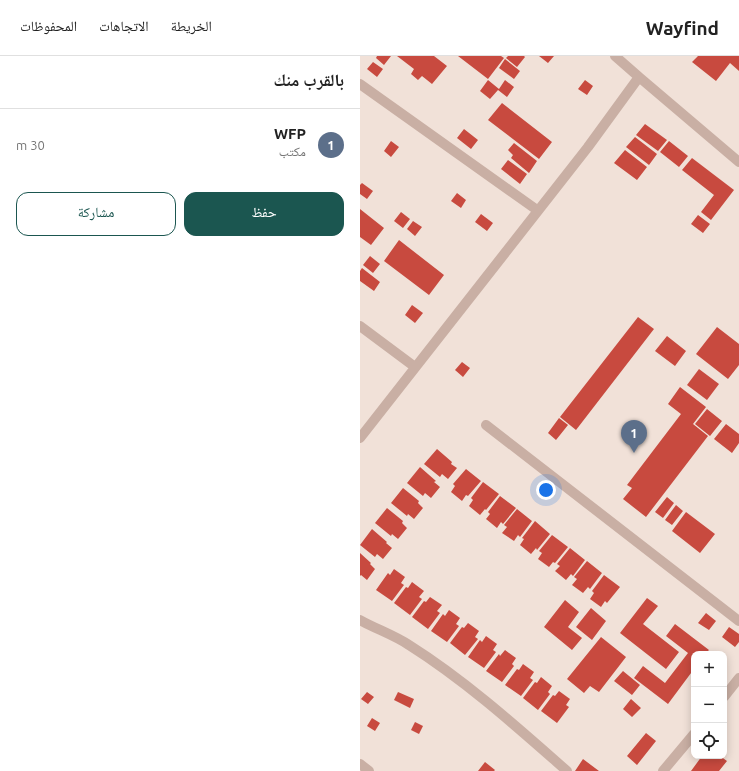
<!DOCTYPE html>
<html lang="ar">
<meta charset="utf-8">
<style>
body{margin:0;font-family:Ubuntu,"Noto Naskh Arabic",sans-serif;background:#f6f6f6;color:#222;direction:rtl}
.controls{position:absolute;right:12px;bottom:12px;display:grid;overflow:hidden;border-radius:8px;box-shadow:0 2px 10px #0003}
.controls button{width:36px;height:36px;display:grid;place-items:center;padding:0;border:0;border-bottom:1px solid #e0e0e0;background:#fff;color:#222;font:20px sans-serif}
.you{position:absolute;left:186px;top:434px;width:14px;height:14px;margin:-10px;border:3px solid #fff;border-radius:50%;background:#1a73e8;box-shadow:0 0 0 6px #1a73e833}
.badge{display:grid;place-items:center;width:26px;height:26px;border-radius:50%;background:#1b5650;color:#fff;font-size:13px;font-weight:700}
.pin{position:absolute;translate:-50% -33px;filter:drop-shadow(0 1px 2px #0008)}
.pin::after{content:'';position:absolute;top:21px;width:14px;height:12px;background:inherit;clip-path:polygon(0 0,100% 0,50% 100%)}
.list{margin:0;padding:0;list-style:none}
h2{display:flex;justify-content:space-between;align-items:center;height:52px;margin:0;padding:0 16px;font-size:17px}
h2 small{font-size:13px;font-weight:400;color:#767676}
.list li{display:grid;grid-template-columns:26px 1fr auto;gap:12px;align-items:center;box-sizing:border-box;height:72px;padding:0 16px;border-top:1px solid #e0e0e0}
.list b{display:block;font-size:15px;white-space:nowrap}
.list p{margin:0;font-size:13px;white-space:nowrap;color:#767676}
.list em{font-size:13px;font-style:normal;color:#767676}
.actions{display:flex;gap:8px;padding:12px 16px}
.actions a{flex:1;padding:9px 0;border:1px solid #1b5650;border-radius:12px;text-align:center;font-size:14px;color:#1b5650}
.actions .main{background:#1b5650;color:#fff}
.icon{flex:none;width:22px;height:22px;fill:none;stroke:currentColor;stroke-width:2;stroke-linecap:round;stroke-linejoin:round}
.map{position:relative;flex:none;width:379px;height:715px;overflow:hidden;direction:ltr}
header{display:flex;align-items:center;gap:24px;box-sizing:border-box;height:56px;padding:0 20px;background:#fff;border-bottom:1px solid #e0e0e0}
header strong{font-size:19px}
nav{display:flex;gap:22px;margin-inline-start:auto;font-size:14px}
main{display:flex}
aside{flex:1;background:#fff}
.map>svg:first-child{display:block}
</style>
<header>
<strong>Wayfind</strong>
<nav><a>الخريطة</a><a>الاتجاهات</a><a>المحفوظات</a></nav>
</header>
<main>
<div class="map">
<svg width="379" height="715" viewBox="0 0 379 715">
<rect width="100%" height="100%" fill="#f1e1d8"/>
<path fill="#c84a3f" d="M 17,0 L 31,0 L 24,9 L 16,2 Z
M 37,0 L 74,0 L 87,10 L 72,28 L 62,20 L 58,24 L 51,18 L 54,13 Z
M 98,0 L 141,0 L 144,2 L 128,23 Z
M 148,0 L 164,0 L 165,1 L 157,11 L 146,2 Z
M 179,0 L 194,0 L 188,7 Z
M 338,0 L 379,0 L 379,15 L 370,7 L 356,25 L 332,6 Z
M 145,3 L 160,15 L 154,23 L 139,12 Z
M 13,6 L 23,13 L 17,21 L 7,13 Z
M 128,24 L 139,33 L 145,24 L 154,31 L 147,41 L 138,34 L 130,43 L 120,35 Z
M 225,24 L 233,30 L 227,39 L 218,33 Z
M 142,47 L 192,86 L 179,103 L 128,64 Z
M 285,68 L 307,84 L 298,95 L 276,79 Z
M 104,73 L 118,84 L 111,93 L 97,82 Z
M 275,81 L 297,98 L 289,109 L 266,91 Z
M 31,85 L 39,91 L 31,101 L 24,95 Z
M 309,85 L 328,100 L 319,111 L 300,96 Z
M 154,87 L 177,105 L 169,117 L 151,102 L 153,99 L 148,94 Z
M 265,94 L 287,111 L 277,124 L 254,107 Z
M 332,102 L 374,134 L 351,164 L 341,156 L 354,139 L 322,114 Z
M 148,104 L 167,118 L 160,128 L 141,113 Z
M 2,127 L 13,135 L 7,143 L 0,138 L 0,129 Z
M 97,137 L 106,144 L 101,152 L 91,145 Z
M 0,153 L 24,172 L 11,189 L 0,181 Z
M 41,156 L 50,163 L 43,172 L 34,165 Z
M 121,158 L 133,167 L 127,175 L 115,166 Z
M 338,159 L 350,168 L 343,177 L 331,168 Z
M 53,165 L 62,171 L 55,180 L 47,173 Z
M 39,184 L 84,219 L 69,239 L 24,205 Z
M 10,200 L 20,208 L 13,217 L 3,209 Z
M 2,212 L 20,226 L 14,235 L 0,225 L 0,215 Z
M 52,249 L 63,257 L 55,267 L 45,259 Z
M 278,261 L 294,273 L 216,374 L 200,361 Z
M 357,271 L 379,288 L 379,309 L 368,323 L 336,298 Z
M 307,280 L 326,295 L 315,310 L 295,295 Z
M 102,306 L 110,312 L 103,321 L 95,314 Z
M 339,313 L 359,328 L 347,344 L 327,329 Z
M 320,331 L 346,351 L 333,368 L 348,380 L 286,461 L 263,443 L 272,432 L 267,429 L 321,358 L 308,348 Z
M 347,353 L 362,365 L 350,380 L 335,368 Z
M 199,362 L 208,369 L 196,384 L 188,377 Z
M 366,368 L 379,378 L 379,387 L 372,397 L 354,383 Z
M 77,393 L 92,406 L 91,408 L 97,412 L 88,423 L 82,418 L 80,421 L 64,408 Z
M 60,411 L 76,425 L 74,426 L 80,431 L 71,442 L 65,437 L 63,440 L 47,427 Z
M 106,413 L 121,425 L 108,440 L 106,439 L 102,445 L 91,436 L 95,430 L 93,428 Z
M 123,426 L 139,438 L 126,454 L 125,453 L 120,459 L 109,450 L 113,444 L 111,442 Z
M 43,432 L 59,445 L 58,447 L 63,452 L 54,463 L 48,458 L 47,460 L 31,447 Z
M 140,440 L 156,452 L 143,468 L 141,466 L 137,472 L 126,463 L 130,458 L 128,456 Z
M 307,441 L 314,447 L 303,462 L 295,456 Z
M 316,449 L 323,455 L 312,469 L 305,464 Z
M 27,452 L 43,465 L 42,467 L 47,472 L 38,483 L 32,478 L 31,480 L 15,467 Z
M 157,453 L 172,465 L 160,481 L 158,479 L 154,485 L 142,477 L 147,471 L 144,469 Z
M 326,456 L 355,478 L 340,497 L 312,475 Z
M 175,465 L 190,478 L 177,494 L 176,492 L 171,498 L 160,489 L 164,483 L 162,482 Z
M 12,473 L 27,486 L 26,487 L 32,492 L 23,503 L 17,498 L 15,501 L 0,489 Z
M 192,479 L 208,491 L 195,507 L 193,506 L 189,511 L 178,503 L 182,497 L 179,495 Z
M 210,492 L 225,504 L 213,520 L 211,518 L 206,524 L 195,515 L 200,510 L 197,508 Z
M 0,497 L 11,507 L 10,508 L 15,513 L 7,524 L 1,519 L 0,520 Z
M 227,505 L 242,517 L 230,533 L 228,531 L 223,537 L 212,529 L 217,523 L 214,521 Z
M 34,513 L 45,521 L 41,527 L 44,529 L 32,545 L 16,534 L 28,517 L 30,519 Z
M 244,519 L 260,531 L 247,547 L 245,545 L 241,551 L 230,543 L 234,537 L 232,535 Z
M 52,526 L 64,535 L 59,541 L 62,543 L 50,559 L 34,547 L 46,531 L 48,532 Z
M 70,541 L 82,549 L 77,555 L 80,557 L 68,573 L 52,561 L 64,545 L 66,546 Z
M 287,542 L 298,550 L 283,568 L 319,596 L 306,613 L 260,577 Z
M 205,544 L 219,556 L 208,571 L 222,582 L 212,594 L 184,571 Z
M 231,552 L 246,565 L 232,584 L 216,571 Z
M 89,554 L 100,562 L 96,568 L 99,570 L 87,586 L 71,575 L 83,558 L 85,560 Z
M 346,557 L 356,565 L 349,574 L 338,567 Z
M 108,567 L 119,575 L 115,581 L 118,583 L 105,599 L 90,587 L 102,571 L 104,572 Z
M 315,568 L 349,594 L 345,598 L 334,598 L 334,613 L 308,648 L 274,622 L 283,610 L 305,627 L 328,597 L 306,580 Z
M 369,571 L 379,578 L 379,586 L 375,591 L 362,581 Z
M 126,580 L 137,588 L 133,594 L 136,596 L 124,612 L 108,601 L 120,584 L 122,586 Z
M 241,581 L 266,601 L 239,636 L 230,630 L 224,637 L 207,623 Z
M 145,594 L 156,602 L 152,608 L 154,610 L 142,626 L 126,615 L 139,598 L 140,600 Z
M 163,608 L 174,616 L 170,622 L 173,624 L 161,640 L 145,629 L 157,613 L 159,614 Z
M 263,615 L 280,629 L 272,639 L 254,625 Z
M 181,621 L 192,630 L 188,636 L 190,638 L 178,654 L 163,642 L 175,626 L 177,627 Z
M 199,635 L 210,643 L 206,649 L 209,651 L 197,667 L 181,655 L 193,639 L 195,640 Z
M 7,636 L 14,641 L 8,648 L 1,643 Z
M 38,636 L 54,643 L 50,652 L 34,644 Z
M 271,643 L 281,652 L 272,661 L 263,653 Z
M 12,662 L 20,667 L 15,675 L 7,670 Z
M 55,666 L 63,670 L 59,678 L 51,674 Z
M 286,677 L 296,685 L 277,709 L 267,700 Z
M 342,700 L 360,700 L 367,705 L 359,715 L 331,715 Z
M 223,703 L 239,715 L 215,715 Z
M 125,706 L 135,714 L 134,715 L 118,715 Z"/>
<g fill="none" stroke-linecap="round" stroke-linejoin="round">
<path stroke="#c9afa4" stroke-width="10" d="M 279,21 L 379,106
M 0,28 L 177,154
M 0,270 L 55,311
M 126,369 L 379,565
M 0,382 L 228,91 L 279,21 L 255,0
M 0,564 C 16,573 34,579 49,589 C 106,625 157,671 207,715
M 364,641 L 379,622
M 0,708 L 9,715
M 303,715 L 334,678"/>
</g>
</svg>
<div class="controls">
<button>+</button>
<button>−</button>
<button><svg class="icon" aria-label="locate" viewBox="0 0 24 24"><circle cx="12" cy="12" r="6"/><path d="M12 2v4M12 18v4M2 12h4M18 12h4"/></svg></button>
</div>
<div class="you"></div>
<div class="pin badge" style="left:274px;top:397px;background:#5c6f8a">1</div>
</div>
<aside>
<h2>بالقرب منك<small></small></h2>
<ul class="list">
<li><span class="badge" style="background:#5c6f8a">1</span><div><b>WFP</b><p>مكتب</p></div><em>30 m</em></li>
</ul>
<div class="actions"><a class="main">حفظ</a><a>مشاركة</a></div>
</aside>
</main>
